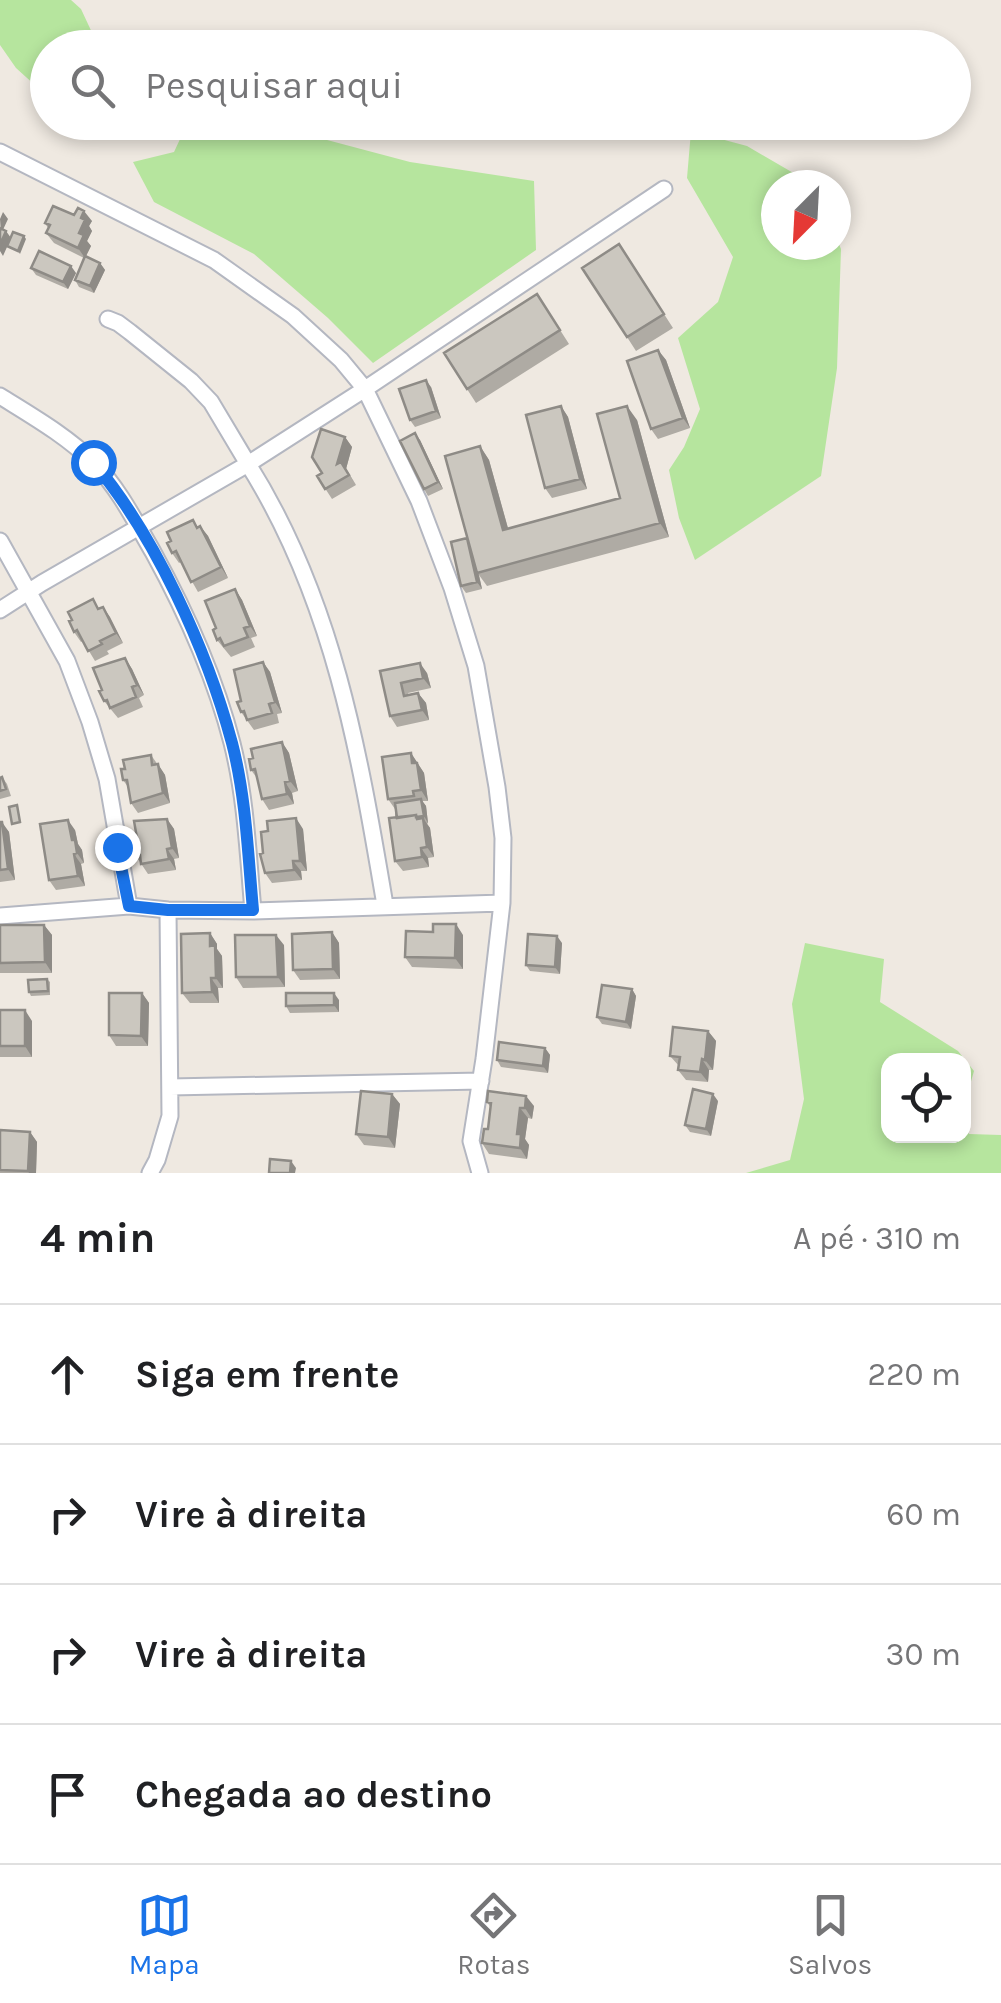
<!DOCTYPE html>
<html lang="pt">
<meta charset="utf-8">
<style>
body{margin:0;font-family:Karla,sans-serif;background:#f6f6f6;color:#202124}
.controls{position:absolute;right:30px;bottom:30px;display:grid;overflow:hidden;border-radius:20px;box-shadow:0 5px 15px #0003}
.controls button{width:90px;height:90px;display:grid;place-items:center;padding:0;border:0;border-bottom:2px solid #e0e0e0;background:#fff;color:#202124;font:50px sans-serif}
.compass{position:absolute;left:761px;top:170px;width:90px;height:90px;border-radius:50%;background:#fff;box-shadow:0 5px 15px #0003;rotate:204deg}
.stop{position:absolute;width:30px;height:30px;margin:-22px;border:8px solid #1a73e8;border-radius:50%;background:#fff}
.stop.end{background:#1a73e8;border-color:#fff;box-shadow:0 2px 10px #0008}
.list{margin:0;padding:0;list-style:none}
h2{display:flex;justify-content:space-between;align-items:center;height:130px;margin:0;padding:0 40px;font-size:42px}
h2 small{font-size:32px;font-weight:400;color:#757577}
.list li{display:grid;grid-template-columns:65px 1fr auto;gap:30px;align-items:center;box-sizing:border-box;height:140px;padding:0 40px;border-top:2px solid #e0e0e0}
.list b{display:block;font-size:38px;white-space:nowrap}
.list em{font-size:32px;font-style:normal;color:#757577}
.icon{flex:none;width:55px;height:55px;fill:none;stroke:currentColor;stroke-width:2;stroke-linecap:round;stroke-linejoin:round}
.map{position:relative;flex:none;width:1001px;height:1173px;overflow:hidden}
.search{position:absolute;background:#fff;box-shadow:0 5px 15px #0003;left:30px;right:30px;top:30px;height:110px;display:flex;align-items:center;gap:25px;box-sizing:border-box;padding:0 35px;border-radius:55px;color:#757577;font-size:38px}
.sheet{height:690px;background:#fff}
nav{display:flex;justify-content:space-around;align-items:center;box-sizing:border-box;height:140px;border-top:2px solid #e0e0e0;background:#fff;font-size:28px;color:#757577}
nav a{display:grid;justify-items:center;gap:5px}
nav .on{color:#1a73e8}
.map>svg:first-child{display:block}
</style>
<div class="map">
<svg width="1001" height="1173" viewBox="0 0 1001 1173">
<rect width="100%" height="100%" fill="#efe9e1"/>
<path fill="#b6e59e" d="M 0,0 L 71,0 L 81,9 L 95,39 L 84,47 L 48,48 L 47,79 L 37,87 L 16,68 L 0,45 Z
M 188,122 L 287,123 L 312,136 L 410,162 L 534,181 L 536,250 L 373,363 L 328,318 L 254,254 L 154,202 L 133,162 L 174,152 Z
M 691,131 L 747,146 L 814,185 L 776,185 L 776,245 L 836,245 L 836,237 L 841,249 L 837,368 L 821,476 L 695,560 L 679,518 L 669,470 L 684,447 L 700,409 L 678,338 L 718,302 L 733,257 L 687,178 Z
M 805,943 L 884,959 L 880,1002 L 958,1051 L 974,1071 L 964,1106 L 964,1060 L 888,1060 L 888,1136 L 964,1136 L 964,1125 L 969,1134 L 1001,1135 L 1001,1173 L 746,1173 L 790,1160 L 804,1099 L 792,1004 Z"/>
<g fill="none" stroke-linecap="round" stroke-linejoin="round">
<g stroke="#b4b7c1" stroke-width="19">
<path id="street" d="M 0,152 L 214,260 L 293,316 L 341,360 L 365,389 L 419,501 L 452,588 L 476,666 L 497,787 L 503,838 L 502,903 L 484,1059 L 471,1141 L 480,1173
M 0,396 C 32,416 67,436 94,463 C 119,489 135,521 153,552 C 186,612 215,677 232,743 C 246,798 248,855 253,911
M 0,541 L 67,661 L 90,722 L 107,779 L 129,906
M 0,610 L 42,583 L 248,464 L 211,402 L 191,381 L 130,332 L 118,323 L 108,319
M 385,905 C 359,751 333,599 248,464 L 365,389 L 664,189
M 0,916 L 129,906 L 168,910 L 253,911 L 502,903
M 170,1087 L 481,1081
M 150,1173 L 157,1160 L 170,1116 L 168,910"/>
</g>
<use href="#street" stroke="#fff" stroke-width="15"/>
</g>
<path fill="#afaba4" d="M 74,215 L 92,221 L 89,226 L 92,231 L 87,241 L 91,246 L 86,256 L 100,263 L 105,270 L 94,293 L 79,287 L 75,280 L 84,258 L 54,243 L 46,233 L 48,228 L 45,223 Z
M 628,258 L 673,328 L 636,351 L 627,337 Z
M 31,268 L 76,273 L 68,289 L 36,275 Z
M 537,294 L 569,344 L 476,403 L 467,389 Z
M 658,350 L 666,360 L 690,428 L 658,439 L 651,429 Z
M 431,387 L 441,418 L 415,427 L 410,420 Z
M 561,406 L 568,417 L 587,489 L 552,498 L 545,488 Z
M 637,420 L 669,537 L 487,586 L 479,575 L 482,589 L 466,593 L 461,586 L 480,446 L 489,460 L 508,528 L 620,498 Z
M 345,437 L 352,447 L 346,469 L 356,485 L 332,499 L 317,476 L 322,473 Z
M 420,440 L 443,489 L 428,496 L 424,489 Z
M 200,526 L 208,536 L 228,578 L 198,592 L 181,562 L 179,563 L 172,553 Z
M 235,589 L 242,600 L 257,636 L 251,638 L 255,647 L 231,657 L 217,640 L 216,628 Z
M 103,607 L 123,643 L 107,651 L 109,654 L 95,661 L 83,641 L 81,642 L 74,632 Z
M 125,658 L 132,669 L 144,695 L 139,698 L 143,707 L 118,718 L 104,701 L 102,690 Z
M 263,662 L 270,672 L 282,713 L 277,714 L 279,723 L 254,730 L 241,712 L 241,701 Z
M 380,671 L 427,673 L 431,688 L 408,693 L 409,695 L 418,693 L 426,703 L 429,720 L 397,727 L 390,716 Z
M 282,742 L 289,753 L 298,791 L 292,793 L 294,804 L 269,810 L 262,799 L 257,778 L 251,770 Z
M 411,753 L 424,773 L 428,801 L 422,801 L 426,806 L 428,823 L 427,824 L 430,828 L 434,857 L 428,858 L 429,867 L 403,871 L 395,861 L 395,809 L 388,799 Z
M 151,755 L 165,775 L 170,803 L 138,813 L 131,803 L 128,787 L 123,780 L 125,769 Z
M 2,777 L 7,784 L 11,796 L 0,799 L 0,778 Z
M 167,819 L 174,829 L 179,858 L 174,859 L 176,870 L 148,874 L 136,856 L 138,844 Z
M 0,822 L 9,832 L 15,880 L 0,882 Z
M 303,829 L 307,871 L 301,871 L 302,880 L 272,883 L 265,873 L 263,853 Z
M 75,830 L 78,844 L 82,850 L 84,863 L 81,864 L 85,886 L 56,890 L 49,880 Z
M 0,925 L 44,925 L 52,935 L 52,973 L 0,973 Z
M 332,932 L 339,943 L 340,979 L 300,980 L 293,970 Z
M 210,933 L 217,944 L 217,949 L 222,956 L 223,988 L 218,988 L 219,1003 L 190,1003 L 182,993 Z
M 463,935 L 463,969 L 412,967 L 405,957 Z
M 562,943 L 560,974 L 530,971 L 526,965 Z
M 284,945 L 285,987 L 243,988 L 236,977 Z
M 47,979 L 50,982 L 50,995 L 31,996 L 29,992 Z
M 632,989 L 636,996 L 631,1029 L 602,1024 L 597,1017 Z
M 142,993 L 149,1003 L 148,1046 L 116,1046 L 109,1035 Z
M 339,1000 L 339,1012 L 290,1013 L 286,1006 Z
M 0,1010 L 32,1021 L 32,1057 L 0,1057 Z
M 708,1031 L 716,1041 L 713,1070 L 709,1070 L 708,1082 L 686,1080 L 678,1070 L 679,1066 L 670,1056 Z
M 545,1048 L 550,1055 L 548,1073 L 501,1067 L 497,1060 Z
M 392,1094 L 400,1104 L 395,1148 L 364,1145 L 356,1134 Z
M 718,1101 L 711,1136 L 690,1132 L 685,1125 Z
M 487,1102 L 534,1106 L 532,1119 L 528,1118 L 525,1139 L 529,1145 L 527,1159 L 489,1154 L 482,1143 L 488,1129 L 491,1108 Z
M 0,1130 L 30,1132 L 37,1142 L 36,1173 L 0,1173 Z"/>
<path fill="#8e8b86" d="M 84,211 L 92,221 L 89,226 L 92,231 L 87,241 L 91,246 L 85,258 L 78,248 L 81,218 Z
M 3,212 L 8,219 L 1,234 L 0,219 Z
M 6,231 L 11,238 L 3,256 L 0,251 L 0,245 Z
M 24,236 L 26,239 L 20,254 L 18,251 Z
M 100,263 L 105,270 L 94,293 L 90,286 Z
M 71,266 L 76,273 L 68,289 L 63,282 Z
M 658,350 L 666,360 L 690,428 L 683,418 Z
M 426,380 L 431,387 L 441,418 L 436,411 Z
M 561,406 L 568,417 L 587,489 L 580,479 Z
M 627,406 L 637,420 L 669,537 L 660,523 Z
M 415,433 L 420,440 L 443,489 L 438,482 Z
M 345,437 L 352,447 L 346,469 L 356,485 L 346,470 L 337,464 Z
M 480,446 L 489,460 L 512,543 L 503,530 Z
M 200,526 L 208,536 L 228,578 L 221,567 Z
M 467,538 L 472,545 L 482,589 L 477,582 Z
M 235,589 L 242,600 L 257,636 L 250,626 Z
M 103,607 L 110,617 L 123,643 L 116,633 Z
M 125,658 L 132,669 L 144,695 L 137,685 Z
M 263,662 L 270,672 L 282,713 L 275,702 Z
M 420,663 L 427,673 L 431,688 L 423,678 Z
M 418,693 L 426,703 L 429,720 L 422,710 Z
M 282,742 L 289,753 L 298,791 L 290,781 Z
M 411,753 L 424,773 L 428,801 L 421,790 L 412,763 Z
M 158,764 L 165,775 L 170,803 L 163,793 Z
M 285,782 L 292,793 L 294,804 L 287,794 Z
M 421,799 L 426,806 L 428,823 L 424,816 Z
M 296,818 L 303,829 L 307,871 L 300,861 Z
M 423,818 L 430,828 L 434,857 L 427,847 Z
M 167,819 L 174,829 L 179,858 L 172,848 Z
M 68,820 L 75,830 L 78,844 L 82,850 L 84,863 L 77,853 L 72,840 Z
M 2,822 L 9,832 L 15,880 L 8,869 Z
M 421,848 L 428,858 L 429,867 L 422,857 Z
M 167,849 L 174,859 L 176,870 L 169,859 Z
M 74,854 L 81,864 L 85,886 L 78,876 Z
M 293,861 L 301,871 L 302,880 L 294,870 Z
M 456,924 L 463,935 L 463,969 L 455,958 Z
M 44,925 L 52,935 L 52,973 L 45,962 Z
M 332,932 L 339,943 L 340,979 L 333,969 Z
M 210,933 L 217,944 L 217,949 L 222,956 L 223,988 L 216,978 L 210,946 Z
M 276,935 L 284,945 L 285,987 L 278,977 Z
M 557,936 L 562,943 L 560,974 L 555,967 Z
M 211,978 L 218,988 L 219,1003 L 212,992 Z
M 632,989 L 636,996 L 631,1029 L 626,1022 Z
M 142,993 L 149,1003 L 148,1046 L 141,1036 Z
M 334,993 L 339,1000 L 339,1012 L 334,1005 Z
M 25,1010 L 32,1021 L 32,1057 L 25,1046 Z
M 708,1031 L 716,1041 L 713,1070 L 705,1060 Z
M 545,1048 L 550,1055 L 548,1073 L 543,1066 Z
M 702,1059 L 709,1070 L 708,1082 L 700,1072 Z
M 392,1094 L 400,1104 L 395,1148 L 388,1137 Z
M 713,1094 L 718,1101 L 711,1136 L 706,1129 Z
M 526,1096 L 534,1106 L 532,1119 L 525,1108 Z
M 520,1108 L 528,1118 L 525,1139 L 529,1145 L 527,1159 L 520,1148 L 517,1134 Z
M 30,1132 L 37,1142 L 36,1173 L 29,1173 L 28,1171 Z
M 291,1161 L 296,1168 L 295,1173 L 290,1173 Z"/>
<path fill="#cbc7bf" stroke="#8e8b86" stroke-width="2.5" d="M 53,206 L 74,215 L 78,208 L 84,211 L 81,218 L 85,220 L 79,233 L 84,235 L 78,248 L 46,233 L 50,225 L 45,223 Z
M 0,228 L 6,231 L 0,245 Z
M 13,232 L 24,236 L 18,251 L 7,246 Z
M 619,244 L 664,314 L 627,337 L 582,268 Z
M 39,251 L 71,266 L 63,282 L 31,268 Z
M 85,256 L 100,263 L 90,286 L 75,280 Z
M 537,294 L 560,330 L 467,389 L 444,353 Z
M 658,350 L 683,418 L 651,429 L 627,361 Z
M 426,380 L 436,411 L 410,420 L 399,389 Z
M 561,406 L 580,479 L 545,488 L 526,415 Z
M 627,406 L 660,523 L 477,573 L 445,456 L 480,446 L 503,530 L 620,498 L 597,414 Z
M 321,429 L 345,437 L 337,464 L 341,462 L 349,475 L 325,489 L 317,476 L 322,473 L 312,457 Z
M 415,433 L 438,482 L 424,489 L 400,441 Z
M 193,520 L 197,528 L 200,526 L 221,567 L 191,582 L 176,551 L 172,553 L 167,543 L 171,541 L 167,532 Z
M 467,538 L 477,582 L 461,586 L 451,542 Z
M 235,589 L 250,626 L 244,628 L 248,637 L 224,646 L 220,638 L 217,640 L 213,630 L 216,628 L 205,601 Z
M 93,599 L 98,609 L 103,607 L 116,633 L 100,641 L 102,644 L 88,651 L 77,630 L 74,632 L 69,621 L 72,620 L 68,612 Z
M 125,658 L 137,685 L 132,687 L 136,697 L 110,708 L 107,700 L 104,701 L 99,691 L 102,690 L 93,668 Z
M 263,662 L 275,702 L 269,704 L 272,713 L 247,720 L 244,711 L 241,712 L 237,702 L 241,701 L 234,670 Z
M 420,663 L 423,678 L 401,683 L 404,696 L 418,693 L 422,710 L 390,716 L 380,671 Z
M 282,742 L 290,781 L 285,782 L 287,794 L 262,799 L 255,769 L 251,770 L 249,759 L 253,758 L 251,749 Z
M 411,753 L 412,763 L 417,763 L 421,790 L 413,791 L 414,796 L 388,799 L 382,757 Z
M 151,755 L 152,765 L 158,764 L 163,793 L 131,803 L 127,780 L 123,780 L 121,769 L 125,769 L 123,760 Z
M 2,777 L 6,789 L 0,791 L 0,778 Z
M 421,799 L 424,816 L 416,817 L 416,815 L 397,818 L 395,803 Z
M 17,805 L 20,822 L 12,824 L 9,807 Z
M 416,815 L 417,819 L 423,818 L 427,847 L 421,848 L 422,857 L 395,861 L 389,818 Z
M 296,818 L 300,861 L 293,861 L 294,870 L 265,873 L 260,854 L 263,853 L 261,832 L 268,831 L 267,821 Z
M 167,819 L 172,848 L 167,849 L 169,859 L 141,864 L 140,855 L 136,856 L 134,844 L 138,844 L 134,821 Z
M 68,820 L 72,840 L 75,840 L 77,853 L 74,854 L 78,876 L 49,880 L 40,824 Z
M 0,822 L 2,822 L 8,869 L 0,870 Z
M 433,924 L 456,924 L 455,958 L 405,957 L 406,931 L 433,932 Z
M 0,925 L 44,925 L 45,962 L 0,963 Z
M 332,932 L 333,969 L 293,970 L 292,934 Z
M 210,933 L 210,946 L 215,945 L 216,978 L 211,978 L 212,992 L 182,993 L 181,934 Z
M 528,934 L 557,936 L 555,967 L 526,965 Z
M 235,935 L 276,935 L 278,977 L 236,977 Z
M 47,979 L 48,991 L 29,992 L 28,980 Z
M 602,985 L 632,989 L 626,1022 L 597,1017 Z
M 109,993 L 142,993 L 141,1036 L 109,1035 Z
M 286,993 L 334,993 L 334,1005 L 286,1006 Z
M 0,1010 L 25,1010 L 25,1046 L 0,1046 Z
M 673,1027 L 708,1031 L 705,1060 L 702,1059 L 700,1072 L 678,1070 L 680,1057 L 670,1056 Z
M 499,1042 L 545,1048 L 543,1066 L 497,1060 Z
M 693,1089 L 713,1094 L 706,1129 L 685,1125 Z
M 361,1091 L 392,1094 L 388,1137 L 356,1134 Z
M 488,1091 L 526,1096 L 525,1108 L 520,1108 L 517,1134 L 521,1134 L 520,1148 L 482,1143 L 484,1129 L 488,1129 L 491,1103 L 487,1102 Z
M 0,1130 L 30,1132 L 28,1171 L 0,1170 Z
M 270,1159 L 291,1161 L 290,1173 L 269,1173 Z"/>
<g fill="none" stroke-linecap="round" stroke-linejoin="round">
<path stroke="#1a73e8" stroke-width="12" d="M 93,462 C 155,535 207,650 232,743 C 246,797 248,855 253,910 L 168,910 L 129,906 L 117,847"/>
</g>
</svg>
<div class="controls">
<button><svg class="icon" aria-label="locate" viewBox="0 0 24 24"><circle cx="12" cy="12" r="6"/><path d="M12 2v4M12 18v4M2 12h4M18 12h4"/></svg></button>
</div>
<svg class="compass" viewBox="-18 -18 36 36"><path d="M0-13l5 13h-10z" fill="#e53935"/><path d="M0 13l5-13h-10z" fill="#757577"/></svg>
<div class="stop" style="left:93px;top:462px"></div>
<div class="stop end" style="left:117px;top:847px"></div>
<div class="search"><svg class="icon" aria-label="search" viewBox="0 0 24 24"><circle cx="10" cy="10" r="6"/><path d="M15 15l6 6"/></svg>Pesquisar aqui</div>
</div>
<section class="sheet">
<h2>4 min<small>A pé · 310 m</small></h2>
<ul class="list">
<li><svg class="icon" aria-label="ahead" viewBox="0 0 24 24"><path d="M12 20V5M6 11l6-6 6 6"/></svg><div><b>Siga em frente</b></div><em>220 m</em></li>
<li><svg class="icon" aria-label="right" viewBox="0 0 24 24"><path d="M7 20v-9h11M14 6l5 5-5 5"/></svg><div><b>Vire à direita</b></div><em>60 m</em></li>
<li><svg class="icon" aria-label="right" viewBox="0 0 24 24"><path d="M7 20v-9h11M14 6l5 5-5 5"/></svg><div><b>Vire à direita</b></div><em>30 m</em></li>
<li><svg class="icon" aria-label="arrive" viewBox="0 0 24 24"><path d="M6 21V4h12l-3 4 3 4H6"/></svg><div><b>Chegada ao destino</b></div></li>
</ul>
</section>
<nav>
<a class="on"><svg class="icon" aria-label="map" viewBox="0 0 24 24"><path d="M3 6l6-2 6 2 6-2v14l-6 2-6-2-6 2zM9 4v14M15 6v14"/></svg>Mapa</a>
<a><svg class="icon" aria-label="directions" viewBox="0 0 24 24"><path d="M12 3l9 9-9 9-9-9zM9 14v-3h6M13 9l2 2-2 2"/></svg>Rotas</a>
<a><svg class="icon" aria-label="saved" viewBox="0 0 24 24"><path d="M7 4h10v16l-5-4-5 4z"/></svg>Salvos</a>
</nav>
